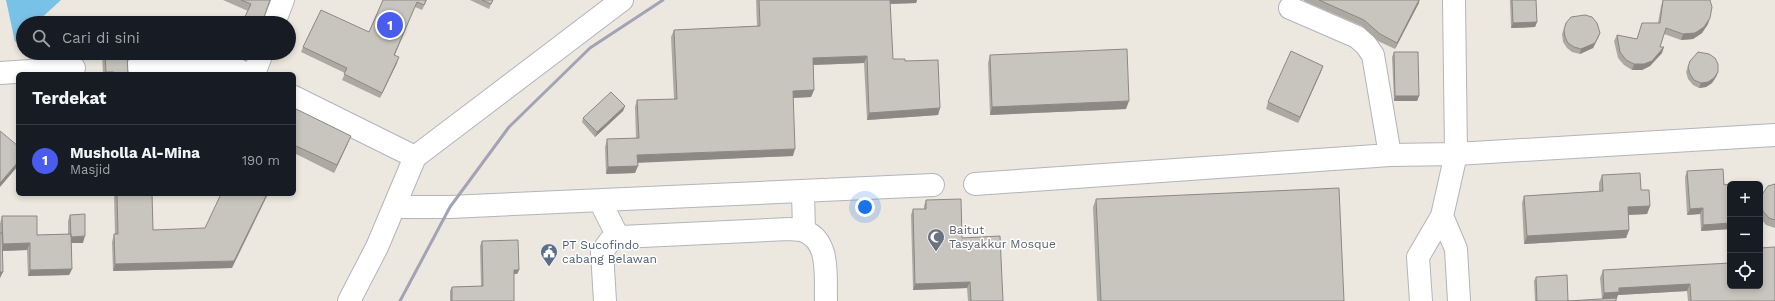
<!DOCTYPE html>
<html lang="id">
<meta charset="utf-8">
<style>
body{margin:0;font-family:"Work Sans",sans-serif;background:#242831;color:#f1f3f6}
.controls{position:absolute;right:12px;bottom:12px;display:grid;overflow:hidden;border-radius:6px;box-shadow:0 2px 6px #0003}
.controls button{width:36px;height:36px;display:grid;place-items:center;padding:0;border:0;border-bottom:1px solid #363941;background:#171b24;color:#f1f3f6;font:20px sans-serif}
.you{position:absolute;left:865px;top:207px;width:14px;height:14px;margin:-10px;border:3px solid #fff;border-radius:50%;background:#1a73e8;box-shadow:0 0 0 6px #1a73e833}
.badge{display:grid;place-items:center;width:26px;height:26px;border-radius:50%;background:#4a5cee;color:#fff;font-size:13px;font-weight:700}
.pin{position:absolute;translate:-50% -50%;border:2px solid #fff;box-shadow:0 1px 4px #0006}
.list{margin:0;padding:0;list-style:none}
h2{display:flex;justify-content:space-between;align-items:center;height:52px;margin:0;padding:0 16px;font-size:17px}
h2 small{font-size:13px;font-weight:400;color:#9ea1a6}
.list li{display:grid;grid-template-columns:26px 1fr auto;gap:12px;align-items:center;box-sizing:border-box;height:72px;padding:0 16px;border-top:1px solid #363941}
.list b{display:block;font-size:15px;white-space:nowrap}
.list p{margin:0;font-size:13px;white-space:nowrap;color:#9ea1a6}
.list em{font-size:13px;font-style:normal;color:#9ea1a6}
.icon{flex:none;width:22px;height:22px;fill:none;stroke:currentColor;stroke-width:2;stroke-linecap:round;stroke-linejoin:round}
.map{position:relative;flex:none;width:1775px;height:301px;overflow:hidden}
.search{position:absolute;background:#171b24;box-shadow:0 2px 6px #0003;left:16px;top:16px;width:280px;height:44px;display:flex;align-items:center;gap:10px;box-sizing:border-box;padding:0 14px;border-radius:22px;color:#9ea1a6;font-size:15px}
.panel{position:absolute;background:#171b24;box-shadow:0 2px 6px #0003;left:16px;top:72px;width:280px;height:124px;border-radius:6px}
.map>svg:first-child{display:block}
</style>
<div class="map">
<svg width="1775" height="301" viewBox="0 0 1775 301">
<rect width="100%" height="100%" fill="#ece8df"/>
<path fill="#79c2e7" d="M 6,0 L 61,0 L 36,23 L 23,23 L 23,35 L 15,42 Z"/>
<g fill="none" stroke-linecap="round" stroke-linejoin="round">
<g stroke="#b2b4be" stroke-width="24">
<path id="minor" d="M 1290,8 L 1357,37 L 1366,45 L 1373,55 L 1390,155
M 274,23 L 283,0
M 138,66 L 218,61 L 247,74
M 0,73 L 74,68
M 254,74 L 262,53
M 294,97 L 415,157
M 975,184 L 1390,155 L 1456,154 L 1775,135
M 803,192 L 804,231
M 600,201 L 616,233 L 621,237 L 789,229 C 793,230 800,229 804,231 C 831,241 825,278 826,301
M 395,207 L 450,207 L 933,185
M 1442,216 L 1456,249 L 1459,301
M 349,301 L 377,247 L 415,157 L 622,0
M 605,301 L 602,252 L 610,241 L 621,237
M 1421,301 L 1418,257 L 1442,216 L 1456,154 L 1454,0"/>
</g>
<use href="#minor" stroke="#fff" stroke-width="22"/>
<path stroke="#a2a3b5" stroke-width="3" d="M 400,301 L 450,207 L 509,127 L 590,48 L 663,0"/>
</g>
<path fill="#aca9a3" d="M 223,0 L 270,0 L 248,11 Z
M 383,0 L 427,0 L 422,10 L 415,7 L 395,55 L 397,63 L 380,98 L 342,80 L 345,73 L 301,52 L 303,47 L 369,32 Z
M 470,0 L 493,0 L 489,9 Z
M 756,0 L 917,0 L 916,3 L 890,4 L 893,59 L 905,61 L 940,108 L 938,115 L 867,120 L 864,63 L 813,65 L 814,90 L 811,97 L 793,98 L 793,156 L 638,162 L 635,173 L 606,174 L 605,147 L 607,139 L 636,138 L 635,107 L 637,100 L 674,99 L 671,37 L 674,30 L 757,26 Z
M 1304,0 L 1420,0 L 1395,49 L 1378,41 L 1362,26 L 1304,1 Z
M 1510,0 L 1536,0 L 1537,22 L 1535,27 L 1511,28 Z
M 1663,0 L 1708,24 L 1702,33 L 1693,39 L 1681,40 L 1664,34 L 1660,47 L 1662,53 L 1650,66 L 1642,70 L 1632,70 L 1624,65 L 1618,58 L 1614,41 L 1617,35 L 1637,39 L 1642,23 L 1658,23 L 1661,6 Z
M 1566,23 L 1600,33 L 1598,38 L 1593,48 L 1580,54 L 1572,52 L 1567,48 L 1563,42 L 1562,34 Z
M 1394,52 L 1419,96 L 1417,101 L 1394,101 L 1392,57 Z
M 102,53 L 127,53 L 128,74 L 103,74 Z
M 990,55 L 1126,109 L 990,115 L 988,63 Z
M 1690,61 L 1718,72 L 1716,77 L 1712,83 L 1706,87 L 1699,88 L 1693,85 L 1688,79 L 1686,72 Z
M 1323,66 L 1298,123 L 1266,109 L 1268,102 Z
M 625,106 L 623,111 L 595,137 L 582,122 L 583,118 Z
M 294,108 L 348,143 L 334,173 L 294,153 Z
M 1687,171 L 1724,185 L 1730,184 L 1730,229 L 1701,231 L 1700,214 L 1687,215 L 1685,177 Z
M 1602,175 L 1641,190 L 1650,206 L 1647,214 L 1628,215 L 1629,230 L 1626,238 L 1524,244 L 1522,203 L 1524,196 L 1599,191 L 1599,183 Z
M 1775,184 L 1775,228 L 1766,225 L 1760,218 L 1760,200 L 1763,193 Z
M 114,194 L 152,194 L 153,230 L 232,268 L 113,271 L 112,242 L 114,234 L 115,234 Z
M 1096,199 L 1344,301 L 1097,301 L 1093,207 Z
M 926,200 L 962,238 L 1003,301 L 968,301 L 967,288 L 913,290 L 911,215 L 913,209 L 924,209 L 924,206 Z
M 70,215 L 83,243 L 71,243 L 72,269 L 69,275 L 28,276 L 27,250 L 2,251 L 0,278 L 0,223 L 2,216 L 37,235 L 68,234 L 68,221 Z
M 482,241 L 519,270 L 517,274 L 514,274 L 514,301 L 450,301 L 450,291 L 452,287 L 481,286 L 480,246 Z
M 1603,270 L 1730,286 L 1775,301 L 1688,301 L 1687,291 L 1618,295 L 1616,300 L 1616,301 L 1535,301 L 1534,281 L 1536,277 L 1568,301 L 1602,299 L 1600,278 Z"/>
<path fill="#8c8985" d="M 889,0 L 917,0 L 916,3 L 887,4 Z
M 1419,0 L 1419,3 L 1395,49 L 1397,43 Z
M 1710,18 L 1708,24 L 1702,33 L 1693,39 L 1681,40 L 1683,34 Z
M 1537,22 L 1535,27 L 1511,28 L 1513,23 Z
M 1600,33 L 1598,38 L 1593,48 L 1580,54 L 1581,49 Z
M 1664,47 L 1662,53 L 1650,66 L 1642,70 L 1632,70 L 1634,64 Z
M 867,56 L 864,63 L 810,65 L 813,58 Z
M 399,57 L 397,63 L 380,98 L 382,93 Z
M 1323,66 L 1321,72 L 1298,123 L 1300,117 Z
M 106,72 L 114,72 L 113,74 L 105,74 Z
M 1718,72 L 1716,77 L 1712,83 L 1706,87 L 1699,88 L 1701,83 Z
M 814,90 L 811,97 L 790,98 L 793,91 Z
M 1395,96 L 1419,96 L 1417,101 L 1394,101 Z
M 1129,101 L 1126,109 L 990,115 L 992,107 Z
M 625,106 L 623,111 L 595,137 L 597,132 Z
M 940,108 L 938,115 L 867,120 L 869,113 Z
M 351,136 L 348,143 L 334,173 L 337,165 Z
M 795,149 L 793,156 L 635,163 L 637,155 Z
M 18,162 L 18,166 L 0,187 L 0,183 Z
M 638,166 L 635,173 L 606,174 L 608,167 Z
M 267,194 L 268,194 L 232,268 L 113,271 L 115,264 L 234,261 Z
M 1650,206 L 1647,214 L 1625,215 L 1628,207 Z
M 1703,208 L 1700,214 L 1687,215 L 1690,209 Z
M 1730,223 L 1730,229 L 1701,231 L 1703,225 Z
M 1629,230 L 1626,238 L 1524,244 L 1527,236 Z
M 85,236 L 83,243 L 68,243 L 71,237 Z
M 30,243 L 27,250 L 0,251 L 3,244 Z
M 72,269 L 69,275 L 28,276 L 30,270 Z
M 514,270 L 519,270 L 517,274 L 512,274 Z
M 0,272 L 3,272 L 0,278 Z
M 970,282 L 967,288 L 913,290 L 915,284 Z
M 1690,284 L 1687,291 L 1618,295 L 1616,300 L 1602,300 L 1604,293 L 1619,288 Z"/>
<path fill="#c8c4be" stroke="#8c8985" d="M 241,0 L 270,0 L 262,23 L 242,23 L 251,4 Z
M 383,0 L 426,0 L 424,5 L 417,2 L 394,55 L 399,57 L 382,93 L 344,74 L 347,68 L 303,47 L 321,10 L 369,32 Z
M 482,0 L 493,0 L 491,4 Z
M 759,0 L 890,0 L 893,59 L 905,59 L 905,61 L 938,60 L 940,108 L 869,113 L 867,56 L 813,58 L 814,90 L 793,91 L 795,149 L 637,155 L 638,166 L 608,167 L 607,139 L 639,138 L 637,100 L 677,99 L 674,30 L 760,26 Z
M 1319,0 L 1419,0 L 1397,43 L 1380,34 L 1364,20 Z
M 1512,0 L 1536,0 L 1537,22 L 1513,23 Z
M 1663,0 L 1710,0 L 1712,7 L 1710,18 L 1704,27 L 1695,33 L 1683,34 L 1666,28 L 1660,47 L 1664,47 L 1652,61 L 1644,64 L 1634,64 L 1626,60 L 1620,52 L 1617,35 L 1637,39 L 1642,23 L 1660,23 Z
M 1585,15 L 1592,17 L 1597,23 L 1600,33 L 1595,43 L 1581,49 L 1574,47 L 1568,43 L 1565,37 L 1564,30 L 1566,23 L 1571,17 Z
M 1127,49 L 1129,101 L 992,107 L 990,55 Z
M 1291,51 L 1323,66 L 1300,117 L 1268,102 Z
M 1394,52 L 1418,52 L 1419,96 L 1395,96 Z
M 1698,52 L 1709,54 L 1715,58 L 1718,64 L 1718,72 L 1714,78 L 1708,82 L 1701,83 L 1694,80 L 1690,74 L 1688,67 L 1690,61 Z
M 105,53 L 127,53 L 128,74 L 114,74 L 114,72 L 106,72 Z
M 611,92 L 625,106 L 597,132 L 583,118 Z
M 294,108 L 351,136 L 337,165 L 294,145 Z
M 0,131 L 18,146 L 18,162 L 0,183 Z
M 1723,169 L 1724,185 L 1730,184 L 1730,223 L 1703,225 L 1703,208 L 1690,209 L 1687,171 Z
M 1640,173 L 1641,190 L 1649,190 L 1650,206 L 1628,207 L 1629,230 L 1527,236 L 1524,196 L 1603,191 L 1602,175 Z
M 1775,184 L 1775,220 L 1769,218 L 1763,211 L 1760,202 L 1763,193 L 1768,186 Z
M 1339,188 L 1344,301 L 1101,301 L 1096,199 Z
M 117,194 L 152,194 L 153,230 L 205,228 L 221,194 L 267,194 L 234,261 L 115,264 L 114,234 L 118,234 Z
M 961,199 L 962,238 L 1000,236 L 1003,301 L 971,301 L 970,282 L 915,284 L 913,209 L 926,209 L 926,200 Z
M 85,214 L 85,236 L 71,237 L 70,215 Z
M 2,216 L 37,216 L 37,235 L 71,234 L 72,269 L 30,270 L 30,243 L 3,244 Z
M 0,233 L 2,233 L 3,272 L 0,272 Z
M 518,240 L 519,270 L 514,270 L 514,301 L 452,301 L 452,287 L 483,286 L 482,241 Z
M 1775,247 L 1775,301 L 1691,301 L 1690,284 L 1619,288 L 1619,292 L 1604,293 L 1603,270 L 1730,263 L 1730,286 L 1741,286 L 1741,288 L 1741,286 L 1760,286 L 1760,248 Z
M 1567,275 L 1568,301 L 1616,298 L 1616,301 L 1537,301 L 1536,277 Z"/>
<defs>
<g id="mosque-pin" transform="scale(0.9)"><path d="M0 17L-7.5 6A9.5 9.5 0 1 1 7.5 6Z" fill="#6b7280" stroke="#fff"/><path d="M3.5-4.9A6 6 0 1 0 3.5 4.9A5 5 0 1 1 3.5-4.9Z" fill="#fff"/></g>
<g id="civic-pin" transform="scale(0.9)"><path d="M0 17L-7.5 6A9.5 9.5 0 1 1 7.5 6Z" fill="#5c6f8a" stroke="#fff"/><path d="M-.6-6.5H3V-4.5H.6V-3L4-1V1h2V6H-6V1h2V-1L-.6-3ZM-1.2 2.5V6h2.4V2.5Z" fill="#fff"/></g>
</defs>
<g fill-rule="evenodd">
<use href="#mosque-pin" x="936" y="237"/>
<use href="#civic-pin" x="549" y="252"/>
</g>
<g text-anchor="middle" stroke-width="3" stroke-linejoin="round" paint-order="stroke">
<g font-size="12" fill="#5b616d" stroke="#fff" text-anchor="start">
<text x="949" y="234">Baitut<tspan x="949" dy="14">Tasyakkur Mosque</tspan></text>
</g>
<g font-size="12" fill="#4e5e75" stroke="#fff" text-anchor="start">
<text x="562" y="249">PT Sucofindo<tspan x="562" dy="14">cabang Belawan</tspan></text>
</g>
</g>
</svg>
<div class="controls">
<button>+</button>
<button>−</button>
<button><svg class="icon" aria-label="locate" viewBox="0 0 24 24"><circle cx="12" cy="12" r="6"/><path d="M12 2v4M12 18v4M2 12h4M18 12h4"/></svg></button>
</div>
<div class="you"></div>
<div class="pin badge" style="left:390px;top:25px">1</div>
<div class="search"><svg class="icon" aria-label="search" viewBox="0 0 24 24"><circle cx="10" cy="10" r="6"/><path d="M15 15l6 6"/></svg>Cari di sini</div>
<section class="panel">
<h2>Terdekat<small></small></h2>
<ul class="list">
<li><span class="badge">1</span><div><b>Musholla Al-Mina</b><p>Masjid</p></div><em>190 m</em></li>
</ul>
</section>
</div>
